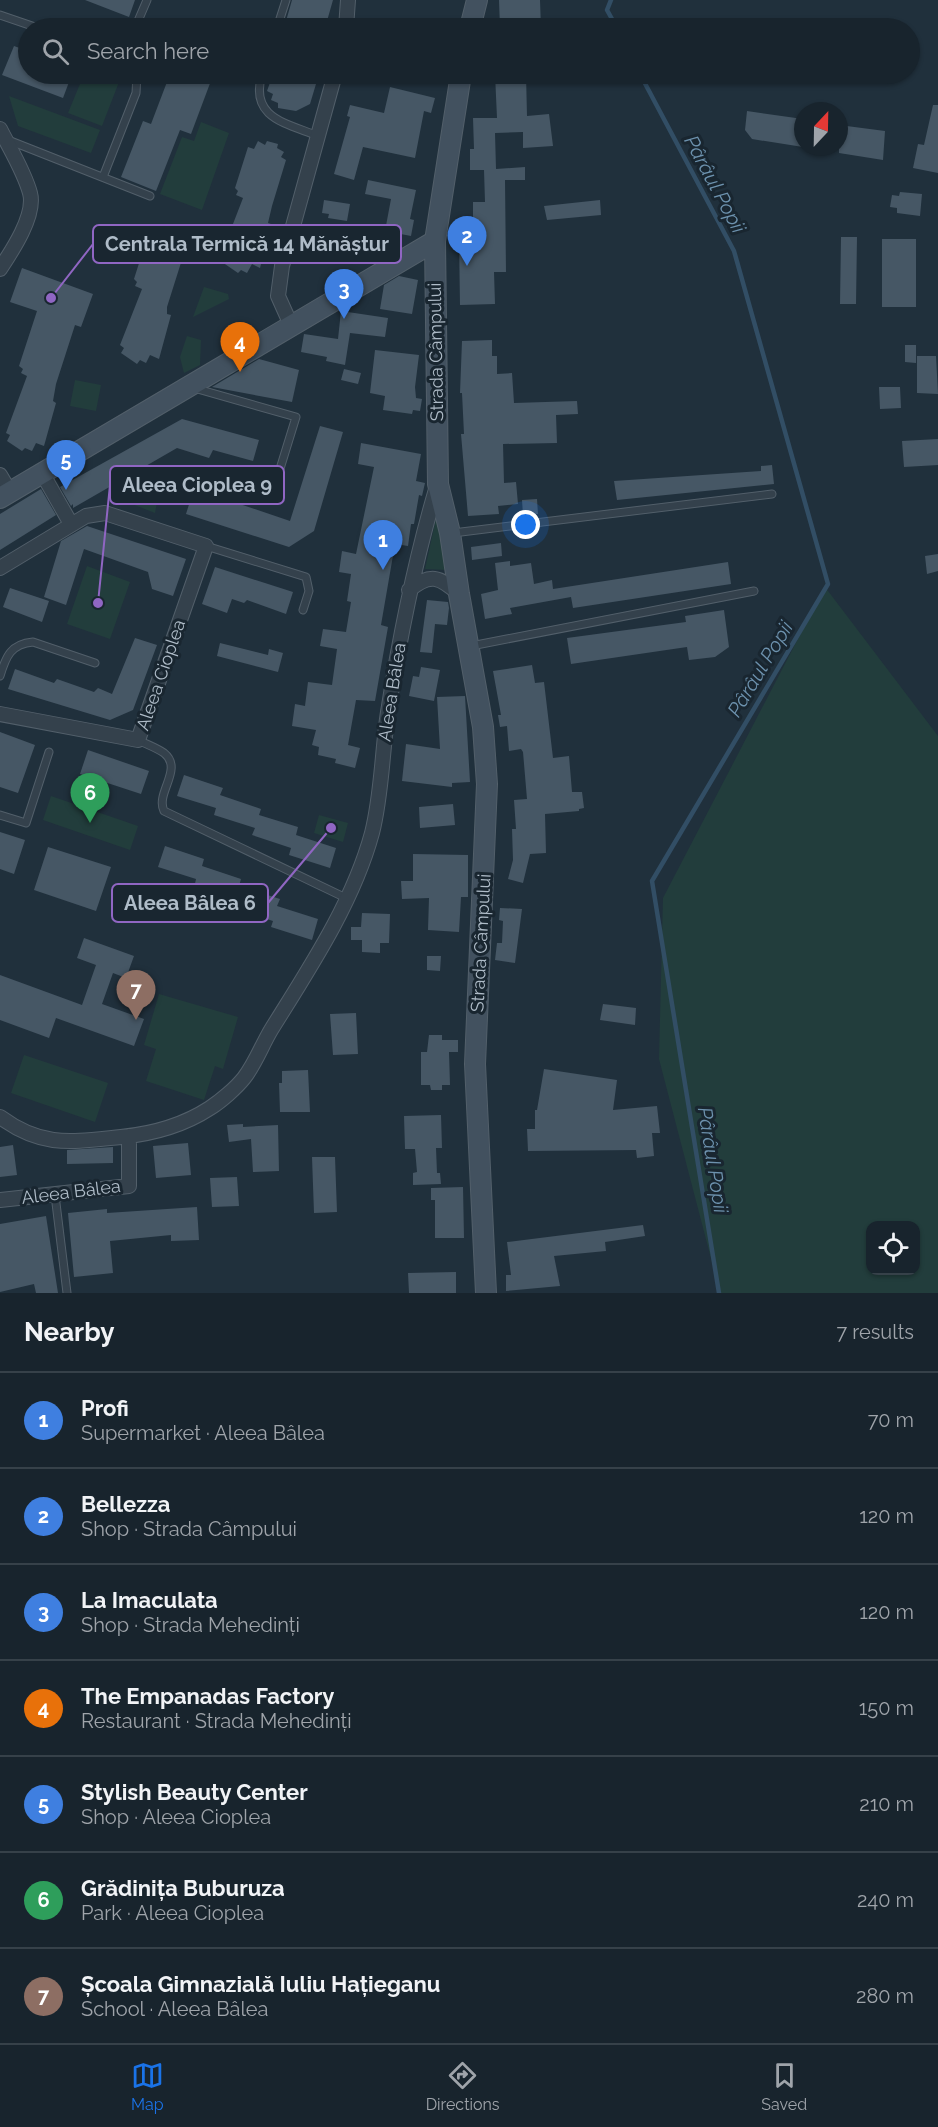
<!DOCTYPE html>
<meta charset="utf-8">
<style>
body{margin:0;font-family:Raleway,sans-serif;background:#253039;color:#f1f3f6}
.controls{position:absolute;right:18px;bottom:18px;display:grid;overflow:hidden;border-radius:12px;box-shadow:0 2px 4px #0004}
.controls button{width:54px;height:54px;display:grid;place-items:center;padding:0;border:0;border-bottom:2px solid #364149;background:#18242d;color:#f1f3f6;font:30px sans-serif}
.compass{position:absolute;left:794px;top:102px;width:54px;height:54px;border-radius:50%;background:#18242d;box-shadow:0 2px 4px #0004;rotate:22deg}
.you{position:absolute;left:526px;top:525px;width:21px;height:21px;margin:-15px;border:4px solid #fff;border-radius:50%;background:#1a73e8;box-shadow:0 0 0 9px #1a73e833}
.badge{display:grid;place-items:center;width:39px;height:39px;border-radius:50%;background:#1a73e8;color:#fff;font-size:20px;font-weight:700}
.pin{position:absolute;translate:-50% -50px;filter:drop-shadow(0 2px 3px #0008)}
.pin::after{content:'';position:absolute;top:32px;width:21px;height:18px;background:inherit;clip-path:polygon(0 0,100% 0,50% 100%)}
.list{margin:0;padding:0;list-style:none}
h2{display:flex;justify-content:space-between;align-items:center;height:78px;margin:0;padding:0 24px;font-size:26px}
h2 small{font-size:20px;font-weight:400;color:#9fa4aa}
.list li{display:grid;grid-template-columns:39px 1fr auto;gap:18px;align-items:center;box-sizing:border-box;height:96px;padding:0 24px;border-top:2px solid #364149}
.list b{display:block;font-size:22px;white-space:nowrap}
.list p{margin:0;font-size:20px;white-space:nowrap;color:#9fa4aa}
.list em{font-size:20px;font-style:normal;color:#9fa4aa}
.icon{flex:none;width:33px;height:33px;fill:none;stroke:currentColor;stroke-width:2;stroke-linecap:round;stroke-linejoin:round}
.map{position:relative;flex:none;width:938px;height:1293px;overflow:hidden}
.search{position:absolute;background:#18242d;box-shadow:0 2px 4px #0004;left:18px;right:18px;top:18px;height:66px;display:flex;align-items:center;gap:15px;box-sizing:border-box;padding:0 21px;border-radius:33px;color:#9fa4aa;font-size:22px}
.sheet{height:750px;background:#18242d}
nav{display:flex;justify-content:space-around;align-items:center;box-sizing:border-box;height:84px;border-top:2px solid #364149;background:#18242d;font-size:16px;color:#9fa4aa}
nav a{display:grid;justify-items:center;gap:3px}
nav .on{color:#1a73e8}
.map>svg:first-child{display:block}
</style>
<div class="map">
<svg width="938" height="1293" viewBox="0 0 938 1293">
<rect width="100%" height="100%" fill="#20303c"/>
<path fill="#223d3c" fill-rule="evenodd" d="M 84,74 L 98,74 L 119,82 L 102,126 L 68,113 Z
M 9,96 L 100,130 L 91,153 L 18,126 Z
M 201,122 L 229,133 L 202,210 L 160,194 L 182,137 L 194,141 Z
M 204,287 L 228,294 L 229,299 L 193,317 Z
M 187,336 L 201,340 L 200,365 L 184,373 L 180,357 Z
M 75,380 L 101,385 L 96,411 L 70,406 Z
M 163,471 L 155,513 L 114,497 Z
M 437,514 L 447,570 L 425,569 Z
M 87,566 L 130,582 L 110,639 L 67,624 Z
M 825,587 L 938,736 L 938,1293 L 720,1293 L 659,1059 L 663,898 ZM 870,1226 L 916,1226 L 916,1270 L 870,1270 Z
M 51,796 L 138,826 L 130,850 L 43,820 Z
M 319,815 L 348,823 L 343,842 L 314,833 Z
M 159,994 L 238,1017 L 223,1069 L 215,1066 L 204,1100 L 146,1081 L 156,1049 L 144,1045 Z
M 24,1055 L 108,1083 L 95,1122 L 11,1093 Z"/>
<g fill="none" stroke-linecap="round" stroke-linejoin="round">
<path stroke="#324e65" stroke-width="4.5" d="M 611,0 L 607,10 L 617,28
M 640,74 L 734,251 L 828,584 L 652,881 L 719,1293"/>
</g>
<path fill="#465765" d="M 85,0 L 135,0 L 129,17 Z
M 292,0 L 333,0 L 325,28 L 284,28 Z
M 499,0 L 540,0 L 541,28 L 500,28 Z
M 14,46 L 28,51 L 28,74 L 72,74 L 63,98 L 2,75 Z
M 170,74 L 199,74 L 212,78 L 191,134 L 180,130 L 156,191 L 121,177 L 143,121 L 151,124 Z
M 273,74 L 319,74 L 310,104 L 296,111 L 278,108 L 278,103 L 271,100 L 273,94 L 267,91 Z
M 495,74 L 526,74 L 527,116 L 549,114 L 553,146 L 523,148 L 523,132 L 495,133 L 496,169 L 525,167 L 525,180 L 505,180 L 506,272 L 494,272 L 495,304 L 460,305 L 459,238 L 473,238 L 473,202 L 485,202 L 484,170 L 470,170 L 470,149 L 474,149 L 473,118 L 497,118 Z
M 390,87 L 435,98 L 431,113 L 424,111 L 415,158 L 363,147 L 354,180 L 334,174 L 350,117 L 347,116 L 350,105 L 384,113 Z
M 933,105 L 938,105 L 938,173 L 913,168 L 918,144 L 924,145 Z
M 747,111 L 803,119 L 803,147 L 752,139 L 745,130 Z
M 839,125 L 885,131 L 883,160 L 839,153 Z
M 258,141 L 265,145 L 267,141 L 278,144 L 277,148 L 284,152 L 281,157 L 286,160 L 272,206 L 268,223 L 271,224 L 260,268 L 252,264 L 247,273 L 241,270 L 238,273 L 222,262 L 225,257 L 221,255 L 243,198 L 236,195 L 238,191 L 235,188 L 248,147 L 254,149 Z
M 368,180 L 416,190 L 410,219 L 414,220 L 411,236 L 385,231 L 391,199 L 365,194 Z
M 900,192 L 922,194 L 920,216 L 897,213 L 897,208 L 890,207 L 892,195 L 899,196 Z
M 324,200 L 350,204 L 347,221 L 328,218 L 329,214 L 322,213 Z
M 600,200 L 601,215 L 547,220 L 544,206 Z
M 156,232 L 164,236 L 166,232 L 177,235 L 176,239 L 183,242 L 180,248 L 185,250 L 167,307 L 167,314 L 171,315 L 159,359 L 150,355 L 146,363 L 140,360 L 137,364 L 121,353 L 124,348 L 120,345 L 142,289 L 135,286 L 137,282 L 134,279 L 147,238 L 153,240 Z
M 841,237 L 857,237 L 856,304 L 840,304 Z
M 882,239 L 916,239 L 916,307 L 882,307 Z
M 22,268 L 93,294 L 81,327 L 75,325 L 56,384 L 53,401 L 56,403 L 44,446 L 36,443 L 32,451 L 25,448 L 22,451 L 7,441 L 10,435 L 6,433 L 27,376 L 21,373 L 23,369 L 19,366 L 37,311 L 10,302 Z
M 399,276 L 418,280 L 412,314 L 380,309 L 384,285 Z
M 341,311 L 388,318 L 385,337 L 350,333 L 345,365 L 326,361 L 327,357 L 301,352 L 304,334 L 338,339 Z
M 492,340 L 492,356 L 497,356 L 497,374 L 512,373 L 514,403 L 577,401 L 578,414 L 556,415 L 557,443 L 503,444 L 504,483 L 516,482 L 518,504 L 498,506 L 499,514 L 468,516 L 461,434 L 464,434 L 462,393 L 460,393 L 462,341 Z
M 905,345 L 916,345 L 916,363 L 905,362 Z
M 375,350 L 419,355 L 415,387 L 416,398 L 422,399 L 420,411 L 413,410 L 412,414 L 383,410 L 385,396 L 370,393 Z
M 917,356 L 936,356 L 938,394 L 917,393 Z
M 259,359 L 299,370 L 292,402 L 212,387 Z
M 344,369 L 361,373 L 358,384 L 341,380 Z
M 879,387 L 900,387 L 901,408 L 880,409 Z
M 182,419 L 259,440 L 253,461 L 213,450 L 209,458 L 177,448 L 73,508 L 73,504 L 71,506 L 60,487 Z
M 320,426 L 343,432 L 314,531 L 289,547 L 186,514 L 198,476 L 221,483 L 219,497 L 290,521 Z
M 938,439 L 938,465 L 904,467 L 902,441 Z
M 361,443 L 421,454 L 416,481 L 425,483 L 422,496 L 419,495 L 414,524 L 411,524 L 408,546 L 395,544 L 381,625 L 388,627 L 375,701 L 356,700 L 348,745 L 360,748 L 355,768 L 335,763 L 336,759 L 318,755 L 319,747 L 312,745 L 316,730 L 292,726 L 295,704 L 305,706 L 308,682 L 332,685 L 337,649 L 320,646 L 323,629 L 346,632 L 351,602 L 347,601 L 351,574 L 339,572 L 342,551 L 356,554 L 374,467 L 358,464 Z
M 772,465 L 774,484 L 617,500 L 614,481 L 761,471 L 761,466 Z
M 41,489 L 56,515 L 0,550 L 0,514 Z
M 537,499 L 538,514 L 523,515 L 522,500 Z
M 87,526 L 186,559 L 173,596 L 152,589 L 148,572 L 84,549 L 66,605 L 44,597 L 61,541 Z
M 501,543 L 502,556 L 472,560 L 471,547 Z
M 938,554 L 938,571 L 927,574 L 925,556 Z
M 510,561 L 510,566 L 531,563 L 534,584 L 552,580 L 553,589 L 728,562 L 731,584 L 573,608 L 571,597 L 510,608 L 512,614 L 485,619 L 481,594 L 498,590 L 495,563 Z
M 215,567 L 293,592 L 286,614 L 247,600 L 244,603 L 232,599 L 227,613 L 202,604 Z
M 10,588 L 49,601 L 42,622 L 3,607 Z
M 427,600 L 448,602 L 449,608 L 447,625 L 435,624 L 432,653 L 420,652 Z
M 724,610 L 729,647 L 715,657 L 689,660 L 687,647 L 571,664 L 567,638 L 686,622 L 685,616 Z
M 135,638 L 157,645 L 133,710 L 110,720 L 8,689 L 15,669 L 54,683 L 57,679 L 94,692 L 98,688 L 112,694 Z
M 220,643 L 268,655 L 269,649 L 283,653 L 278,672 L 217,656 Z
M 532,665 L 535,683 L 544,682 L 553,758 L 569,756 L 572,792 L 582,792 L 584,808 L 579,809 L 579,811 L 545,814 L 546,853 L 530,854 L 523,883 L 508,879 L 513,860 L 512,829 L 516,829 L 514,800 L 527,799 L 523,752 L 521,749 L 509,751 L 507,726 L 500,727 L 498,715 L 501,715 L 493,671 Z
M 421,667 L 440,670 L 434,701 L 409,696 L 413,676 L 419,677 Z
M 465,696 L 470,782 L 452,783 L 452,787 L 402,781 L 406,744 L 440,749 L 437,697 Z
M 0,732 L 35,745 L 18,793 L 0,787 Z
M 88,750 L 149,771 L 141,794 L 80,774 Z
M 184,775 L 223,788 L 220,795 L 261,809 L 259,815 L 298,827 L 296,835 L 336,848 L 330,868 L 289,855 L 291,848 L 252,835 L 255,828 L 214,815 L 216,808 L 177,796 Z
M 453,804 L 455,825 L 420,828 L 419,807 Z
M 0,832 L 25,840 L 14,874 L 0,869 Z
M 165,846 L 204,859 L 202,866 L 241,879 L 239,886 L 280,899 L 277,906 L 318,919 L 312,940 L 271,927 L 273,921 L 232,908 L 234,901 L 194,888 L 196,879 L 158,867 Z
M 48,847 L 111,867 L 96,911 L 34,890 Z
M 413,854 L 468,855 L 468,897 L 461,897 L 459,932 L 428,930 L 429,898 L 402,899 L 401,881 L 413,881 Z
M 500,908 L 522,909 L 515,963 L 495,960 L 497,943 L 502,943 L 503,921 L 499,920 Z
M 362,913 L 390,914 L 389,943 L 380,943 L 380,953 L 362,952 L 362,940 L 351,940 L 351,927 L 361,927 Z
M 84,938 L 134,956 L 126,978 L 113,973 L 102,1004 L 144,1019 L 134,1046 L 56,1018 L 49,1038 L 0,1020 L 0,975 L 82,1005 L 96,965 L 77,958 Z
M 427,956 L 441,956 L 440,971 L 427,970 Z
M 603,1004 L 636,1008 L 635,1025 L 600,1020 Z
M 356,1013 L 358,1054 L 333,1055 L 330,1014 Z
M 429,1035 L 442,1035 L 442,1040 L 458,1040 L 458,1052 L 449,1052 L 450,1085 L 442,1085 L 442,1090 L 431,1090 L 430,1085 L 421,1085 L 421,1052 L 427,1052 Z
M 544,1069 L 617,1080 L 613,1110 L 657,1106 L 660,1133 L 652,1133 L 654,1156 L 637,1158 L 636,1150 L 528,1151 L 527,1129 L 535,1129 L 535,1110 L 537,1110 Z
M 308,1070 L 310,1112 L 280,1112 L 279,1083 L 282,1083 L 282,1071 Z
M 441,1115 L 442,1148 L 436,1148 L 437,1173 L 440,1173 L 441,1184 L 413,1185 L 413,1173 L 417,1172 L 415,1149 L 405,1149 L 404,1116 Z
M 243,1124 L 243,1127 L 278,1125 L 279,1171 L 253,1172 L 251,1139 L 229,1142 L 227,1125 Z
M 188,1143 L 191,1175 L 156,1178 L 153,1146 Z
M 13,1145 L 17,1175 L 0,1177 L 0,1147 Z
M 113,1147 L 113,1163 L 67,1164 L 67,1150 Z
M 312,1157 L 335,1157 L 337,1212 L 314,1213 Z
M 237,1177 L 239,1206 L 212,1207 L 210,1178 Z
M 463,1187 L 464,1238 L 435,1238 L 435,1200 L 431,1200 L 431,1188 Z
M 197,1207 L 199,1240 L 171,1241 L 171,1235 L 110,1241 L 113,1273 L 74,1277 L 68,1213 L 107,1209 L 107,1213 Z
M 46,1216 L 58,1293 L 36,1293 L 34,1284 L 0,1292 L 0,1224 Z
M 643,1225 L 645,1236 L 605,1242 L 606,1251 L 554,1256 L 560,1286 L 506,1291 L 506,1275 L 511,1275 L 507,1242 Z
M 456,1272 L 456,1293 L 409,1293 L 408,1273 Z"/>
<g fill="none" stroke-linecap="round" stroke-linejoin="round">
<g stroke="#525f6a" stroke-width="9">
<path id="lane" d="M 0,15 L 38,28
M 135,28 L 147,0
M 277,28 L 286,0
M 262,74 C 249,118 286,123 318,136
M 8,140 L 150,196
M 103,177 L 136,93 L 137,74
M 194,388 L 296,417 L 275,485
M 453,533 L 772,494
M 206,546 L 306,577 L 309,591 L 303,610
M 471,646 L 754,591
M 0,676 C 6,656 11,644 33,642 L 95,663
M 138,740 C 146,744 157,748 164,753 C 184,769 155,793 164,811 L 346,898
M 0,815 L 26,823 L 49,752
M 55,1195 L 67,1293"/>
</g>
<g stroke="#525f6a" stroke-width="16">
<path id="street" d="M 346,28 L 348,0
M 0,129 C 10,149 24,171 30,193 C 36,215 12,251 0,269
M 291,325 L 278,296 L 282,266 L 335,74
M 42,473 L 71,524
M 0,475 L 10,492
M 0,568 L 86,516 L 105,513 L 206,546 L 138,740 L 0,714
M 409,590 C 430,573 439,576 459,594
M 0,1117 C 42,1148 71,1142 121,1137 C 151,1134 184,1125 210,1108 C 221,1101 236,1088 244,1078 C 255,1064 262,1045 271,1030 C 309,969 353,903 372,833 C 382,794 382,751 388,712 C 400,635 415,560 437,486
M 0,1200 L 129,1186 L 129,1136"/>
</g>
<g stroke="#525f6a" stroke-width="22">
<path id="secondary" d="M 470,28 L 477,0
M 461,74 L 435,241 L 438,484 L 450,533 L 459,594 L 483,727 L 487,784 L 475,1064 L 486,1293
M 0,498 L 435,241"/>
</g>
<use href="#lane" stroke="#34414c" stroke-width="7"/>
<use href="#street" stroke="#34414c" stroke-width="14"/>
<use href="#secondary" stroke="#42515f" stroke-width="20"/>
</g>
<g text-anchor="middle" stroke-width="6" stroke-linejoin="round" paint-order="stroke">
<g font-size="18" fill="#afbcc8" stroke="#192630">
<text transform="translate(436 352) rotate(-91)" y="6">Strada Câmpului</text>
<text transform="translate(161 675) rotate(-71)" y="6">Aleea Cioplea</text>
<text transform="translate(392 692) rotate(-81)" y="6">Aleea Bâlea</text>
<text transform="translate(481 943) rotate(-87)" y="6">Strada Câmpului</text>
<text transform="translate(71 1192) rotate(-7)" y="6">Aleea Bâlea</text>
</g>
<g font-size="20" font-style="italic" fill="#6d92ae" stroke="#192630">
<text transform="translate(715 184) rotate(62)" y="7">Pârâul Popii</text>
<text transform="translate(760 669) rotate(-59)" y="7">Pârâul Popii</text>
<text transform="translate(713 1160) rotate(81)" y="7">Pârâul Popii</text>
</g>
</g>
<path fill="none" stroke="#9066c3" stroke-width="2" d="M51 298L93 244M98 603L110 485M331 828L268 903"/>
<g fill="#9066c3" stroke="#192630" stroke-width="2">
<circle cx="51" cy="298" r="6"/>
<circle cx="98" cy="603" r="6"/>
<circle cx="331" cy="828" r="6"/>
</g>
<g fill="#192630" stroke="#9066c3" stroke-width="2">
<rect x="93" y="225" width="308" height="38" rx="6"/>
<rect x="110" y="466" width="174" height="38" rx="6"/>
<rect x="112" y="884" width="156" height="38" rx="6"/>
</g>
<g font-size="20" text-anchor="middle" font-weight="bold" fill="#afbcc8">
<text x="247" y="251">Centrala Termică 14 Mănăștur</text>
<text x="197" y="492">Aleea Cioplea 9</text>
<text x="190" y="910">Aleea Bâlea 6</text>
</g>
</svg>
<div class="controls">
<button><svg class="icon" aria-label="locate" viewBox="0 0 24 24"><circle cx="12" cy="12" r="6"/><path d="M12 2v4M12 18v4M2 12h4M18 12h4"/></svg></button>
</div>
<svg class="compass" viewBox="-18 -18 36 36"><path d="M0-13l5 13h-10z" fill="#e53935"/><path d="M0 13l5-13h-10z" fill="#9fa4aa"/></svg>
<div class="you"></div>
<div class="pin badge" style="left:383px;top:570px;background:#3f7fe0">1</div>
<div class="pin badge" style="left:467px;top:266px;background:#3f7fe0">2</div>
<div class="pin badge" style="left:344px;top:319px;background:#3f7fe0">3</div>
<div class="pin badge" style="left:240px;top:372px;background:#e8710a">4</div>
<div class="pin badge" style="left:66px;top:490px;background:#3f7fe0">5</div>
<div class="pin badge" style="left:90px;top:823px;background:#2e9e5b">6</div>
<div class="pin badge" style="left:136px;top:1020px;background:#8d6e63">7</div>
<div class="search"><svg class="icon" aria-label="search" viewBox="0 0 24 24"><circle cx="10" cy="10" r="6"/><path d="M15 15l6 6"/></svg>Search here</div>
</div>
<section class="sheet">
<h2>Nearby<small>7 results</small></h2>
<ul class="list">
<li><span class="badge" style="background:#3f7fe0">1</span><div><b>Profi</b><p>Supermarket · Aleea Bâlea</p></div><em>70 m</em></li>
<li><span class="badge" style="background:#3f7fe0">2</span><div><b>Bellezza</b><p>Shop · Strada Câmpului</p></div><em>120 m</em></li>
<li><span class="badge" style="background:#3f7fe0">3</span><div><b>La Imaculata</b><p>Shop · Strada Mehedinți</p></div><em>120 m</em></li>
<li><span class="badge" style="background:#e8710a">4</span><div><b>The Empanadas Factory</b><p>Restaurant · Strada Mehedinți</p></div><em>150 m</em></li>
<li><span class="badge" style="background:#3f7fe0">5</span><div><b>Stylish Beauty Center</b><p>Shop · Aleea Cioplea</p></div><em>210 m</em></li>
<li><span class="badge" style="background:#2e9e5b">6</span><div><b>Grădinița Buburuza</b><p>Park · Aleea Cioplea</p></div><em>240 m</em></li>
<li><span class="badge" style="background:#8d6e63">7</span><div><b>Școala Gimnazială Iuliu Hațieganu</b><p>School · Aleea Bâlea</p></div><em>280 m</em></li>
</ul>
</section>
<nav>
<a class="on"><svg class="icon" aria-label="map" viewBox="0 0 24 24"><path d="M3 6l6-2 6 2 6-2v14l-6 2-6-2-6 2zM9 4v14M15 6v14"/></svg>Map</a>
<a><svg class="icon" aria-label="directions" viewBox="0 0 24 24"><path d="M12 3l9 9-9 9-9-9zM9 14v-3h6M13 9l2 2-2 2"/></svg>Directions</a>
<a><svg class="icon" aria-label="saved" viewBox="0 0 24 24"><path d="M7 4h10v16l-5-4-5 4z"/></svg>Saved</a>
</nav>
